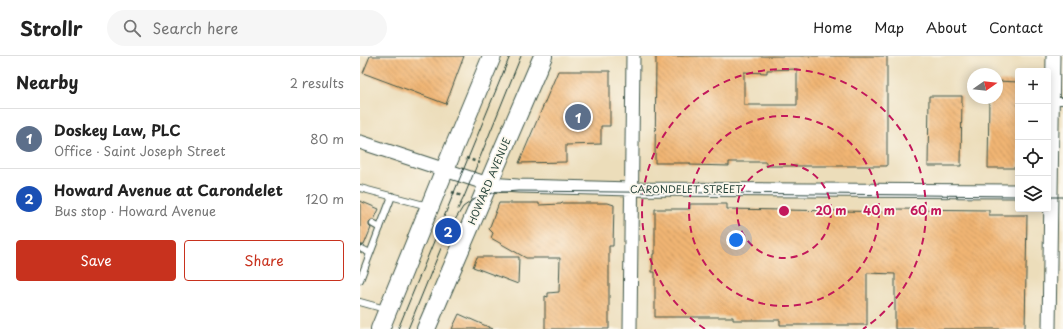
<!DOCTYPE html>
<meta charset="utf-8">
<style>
body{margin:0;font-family:"Playpen Sans",sans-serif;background:#f6f6f6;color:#222}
.controls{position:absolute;right:12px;top:12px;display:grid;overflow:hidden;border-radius:4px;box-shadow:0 2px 10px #0003}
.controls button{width:36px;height:36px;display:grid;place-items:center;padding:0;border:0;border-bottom:1px solid #e0e0e0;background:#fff;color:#222;font:20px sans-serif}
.compass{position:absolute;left:607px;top:12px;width:36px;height:36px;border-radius:50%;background:#fff;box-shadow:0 2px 10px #0003;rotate:76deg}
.you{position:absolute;left:376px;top:184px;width:14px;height:14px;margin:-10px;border:3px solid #fff;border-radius:50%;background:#1a73e8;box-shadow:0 0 0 6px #1a73e833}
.badge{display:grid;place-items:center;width:26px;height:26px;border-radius:50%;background:#c8321e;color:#fff;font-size:13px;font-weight:700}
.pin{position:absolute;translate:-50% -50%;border:2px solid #fff;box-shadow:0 1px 4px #0006}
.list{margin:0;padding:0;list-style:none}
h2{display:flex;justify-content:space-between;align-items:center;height:52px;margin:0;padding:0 16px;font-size:17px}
h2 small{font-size:13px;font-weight:400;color:#767676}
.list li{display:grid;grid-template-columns:26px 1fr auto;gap:12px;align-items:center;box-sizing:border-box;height:60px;padding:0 16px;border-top:1px solid #e0e0e0}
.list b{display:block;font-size:15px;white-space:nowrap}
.list p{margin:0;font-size:13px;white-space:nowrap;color:#767676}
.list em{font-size:13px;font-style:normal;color:#767676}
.actions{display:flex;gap:8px;padding:12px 16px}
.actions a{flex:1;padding:9px 0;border:1px solid #c8321e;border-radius:4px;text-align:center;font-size:14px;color:#c8321e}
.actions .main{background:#c8321e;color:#fff}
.icon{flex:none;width:22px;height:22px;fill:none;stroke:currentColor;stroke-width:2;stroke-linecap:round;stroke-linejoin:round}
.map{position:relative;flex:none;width:703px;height:273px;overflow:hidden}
header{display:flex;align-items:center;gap:24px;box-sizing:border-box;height:56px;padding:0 20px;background:#fff;border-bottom:1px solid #e0e0e0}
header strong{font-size:19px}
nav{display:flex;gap:22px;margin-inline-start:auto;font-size:14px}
.search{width:280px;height:36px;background:#f6f6f6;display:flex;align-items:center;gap:10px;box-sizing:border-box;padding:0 14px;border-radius:22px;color:#767676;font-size:15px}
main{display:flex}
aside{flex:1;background:#fff}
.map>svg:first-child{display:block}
</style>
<header>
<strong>Strollr</strong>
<div class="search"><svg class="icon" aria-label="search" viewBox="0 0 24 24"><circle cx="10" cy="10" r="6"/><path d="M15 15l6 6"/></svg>Search here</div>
<nav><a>Home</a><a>Map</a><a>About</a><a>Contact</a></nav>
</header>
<main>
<aside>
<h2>Nearby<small>2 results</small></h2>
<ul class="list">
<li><span class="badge" style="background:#5c6f8a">1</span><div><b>Doskey Law, PLC</b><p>Office · Saint Joseph Street</p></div><em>80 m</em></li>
<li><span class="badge" style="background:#1a4fb4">2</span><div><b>Howard Avenue at Carondelet</b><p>Bus stop · Howard Avenue</p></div><em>120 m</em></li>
</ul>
<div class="actions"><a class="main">Save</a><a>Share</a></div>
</aside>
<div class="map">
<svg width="703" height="273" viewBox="0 0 703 273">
<defs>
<pattern id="building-back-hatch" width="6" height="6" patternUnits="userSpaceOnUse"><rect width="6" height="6" fill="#f1b573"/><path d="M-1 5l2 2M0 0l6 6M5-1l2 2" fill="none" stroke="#c3945f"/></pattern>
</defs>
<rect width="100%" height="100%" fill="#fbf7ec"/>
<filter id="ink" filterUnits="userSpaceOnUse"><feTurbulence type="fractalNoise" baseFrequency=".025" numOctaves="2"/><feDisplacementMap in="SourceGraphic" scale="8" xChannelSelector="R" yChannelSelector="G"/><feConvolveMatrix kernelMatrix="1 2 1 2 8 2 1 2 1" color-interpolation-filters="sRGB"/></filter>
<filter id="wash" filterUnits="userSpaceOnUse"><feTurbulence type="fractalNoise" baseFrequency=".012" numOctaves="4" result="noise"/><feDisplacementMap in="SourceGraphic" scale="16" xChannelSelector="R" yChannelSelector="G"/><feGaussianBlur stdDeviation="0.9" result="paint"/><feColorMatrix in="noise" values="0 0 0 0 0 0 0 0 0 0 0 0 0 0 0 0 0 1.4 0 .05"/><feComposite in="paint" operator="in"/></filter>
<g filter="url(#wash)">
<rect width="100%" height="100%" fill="#ecddba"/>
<g id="blocks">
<path fill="url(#building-back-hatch)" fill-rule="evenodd" d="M 10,0 L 104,0 L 86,48 L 3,17 Z
M 296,0 L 527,0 L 527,110 L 406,110 L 406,106 L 369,106 L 369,110 L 330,109 L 330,107 L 295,107 ZM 437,13 L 437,49 L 384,49 L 384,16 L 407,17 L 407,14 Z
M 198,15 L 250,15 L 250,70 L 241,70 L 241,88 L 206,89 L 206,106 L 159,107 Z
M 637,25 L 658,26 L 658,112 L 628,112 L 629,42 L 637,42 Z
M 569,40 L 602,40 L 601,110 L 568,110 Z
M 0,145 L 19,153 L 14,164 L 11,164 L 9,166 L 9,170 L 11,172 L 4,189 L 0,189 Z
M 139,147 L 179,147 L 179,149 L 201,148 L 202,147 L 248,147 L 254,149 L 253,190 L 249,190 L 249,273 L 185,273 L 185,240 L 188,241 L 188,237 L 199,236 L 200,202 L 166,202 L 131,182 L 133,177 L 129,173 Z
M 330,148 L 367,148 L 367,153 L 536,156 L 536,153 L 629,154 L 629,159 L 667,159 L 665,273 L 535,273 L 535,218 L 507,217 L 507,269 L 420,269 L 420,264 L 373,264 L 373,261 L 295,261 L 295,216 L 292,216 L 293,198 L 295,198 L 295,153 L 330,153 Z
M 117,201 L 159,201 L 158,228 L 113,211 Z
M 99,258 L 133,273 L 92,273 Z"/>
</g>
</g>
<g filter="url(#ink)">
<use href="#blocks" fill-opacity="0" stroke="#3e5548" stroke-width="1"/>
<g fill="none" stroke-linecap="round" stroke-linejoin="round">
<g stroke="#3e5548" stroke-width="8">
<path id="service" d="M 692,45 L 703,45
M 0,132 L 68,150
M 13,168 L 20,172
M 2,193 L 10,197
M 0,224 L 32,140
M 0,246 L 25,253"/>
</g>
<g stroke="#3e5548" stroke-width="15">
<path id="minor" d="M 0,86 L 128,128 L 158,130 L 272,133 L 658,135
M 270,273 L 273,0
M 689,273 L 693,0"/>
</g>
<g stroke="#3e5548" stroke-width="20">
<path id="secondary" d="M 20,273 L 85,113 L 132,0
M 66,273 L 183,0"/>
</g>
<path stroke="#3e5548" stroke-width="2.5" stroke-dasharray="3 3" stroke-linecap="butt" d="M 106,102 L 120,107
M 92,136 L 104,141"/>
<use href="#service" stroke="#fff" stroke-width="6"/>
<use href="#minor" stroke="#fff" stroke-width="13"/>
<use href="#secondary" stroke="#fff" stroke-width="18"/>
<path stroke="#1f3d34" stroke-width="1" d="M 688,141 L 703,141
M 98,153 L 104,141 L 161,0
M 38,273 L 150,0
M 48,273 L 88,175 L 103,151 L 113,144 L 123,140 L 133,137 L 158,135 L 658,140"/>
</g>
</g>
<g fill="none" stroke="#c2185b" stroke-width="2" stroke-dasharray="7 5">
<circle cx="424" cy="155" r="47"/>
<circle cx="424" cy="155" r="95"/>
<path d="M345 273A142 142 0 1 1 503 273"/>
</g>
<g text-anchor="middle" stroke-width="3.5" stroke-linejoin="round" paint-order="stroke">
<g font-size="10" fill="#1f3d34" stroke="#fbf7ec">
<text transform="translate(129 125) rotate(-67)" y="4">HOWARD AVENUE</text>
<text x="326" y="137">CARONDELET STREET</text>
</g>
</g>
<circle cx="424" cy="155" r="6" fill="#c2185b" stroke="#fbf7ec" stroke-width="2"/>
<g font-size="12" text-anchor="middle" font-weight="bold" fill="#c2185b" stroke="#fbf7ec" stroke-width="3.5" stroke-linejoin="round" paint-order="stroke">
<text x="471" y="159">20 m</text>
<text x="519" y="159">40 m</text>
<text x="566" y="159">60 m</text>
</g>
</svg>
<div class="controls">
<button>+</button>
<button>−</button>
<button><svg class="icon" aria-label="locate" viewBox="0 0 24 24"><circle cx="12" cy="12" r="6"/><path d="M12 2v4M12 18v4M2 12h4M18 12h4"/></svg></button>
<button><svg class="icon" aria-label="layers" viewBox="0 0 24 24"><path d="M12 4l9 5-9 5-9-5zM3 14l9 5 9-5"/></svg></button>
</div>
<svg class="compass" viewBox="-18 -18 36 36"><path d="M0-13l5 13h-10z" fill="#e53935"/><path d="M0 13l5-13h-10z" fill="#767676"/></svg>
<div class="you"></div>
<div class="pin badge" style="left:218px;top:61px;background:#5c6f8a">1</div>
<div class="pin badge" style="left:88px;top:175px;background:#1a4fb4">2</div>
</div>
</main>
